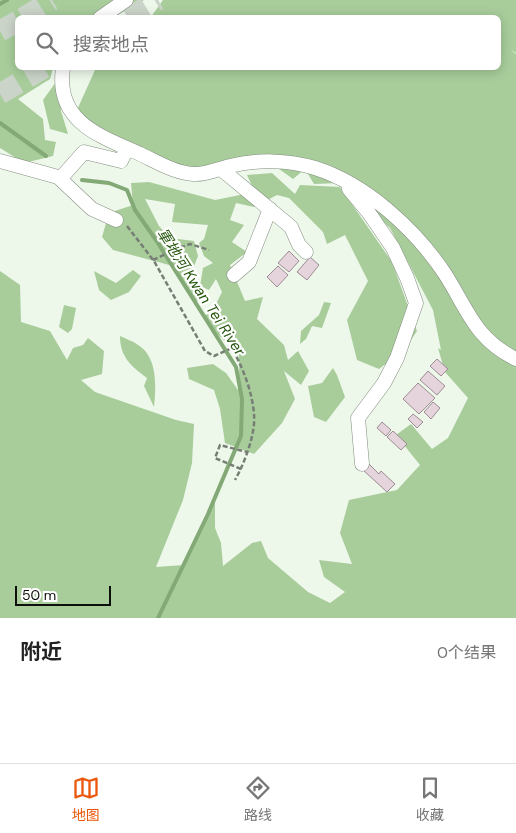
<!DOCTYPE html>
<html lang="zh">
<meta charset="utf-8">
<style>
body{margin:0;font-family:"DM Sans","Noto Sans SC",sans-serif;background:#f2f2f2;color:#222}
.scale{position:absolute;left:15px;bottom:12px;width:96px;box-sizing:border-box;padding-left:5px;border:2px solid #0c0f0b;border-top:0;font-size:14px;line-height:18px;white-space:nowrap;color:#0c0f0b;-webkit-text-stroke:4px #fff;paint-order:stroke}
.list{margin:0;padding:0;list-style:none}
h2{display:flex;justify-content:space-between;align-items:center;height:65px;margin:0;padding:0 20px;font-size:21px}
h2 small{font-size:16px;font-weight:400;color:#767676}
.icon{flex:none;width:28px;height:28px;fill:none;stroke:currentColor;stroke-width:2;stroke-linecap:round;stroke-linejoin:round}
.map{position:relative;flex:none;width:516px;height:618px;overflow:hidden}
.search{position:absolute;background:#fff;box-shadow:0 2px 12px #0003;left:15px;right:15px;top:15px;height:55px;display:flex;align-items:center;gap:12px;box-sizing:border-box;padding:0 18px;border-radius:8px;color:#767676;font-size:19px}
.sheet{height:145px;background:#fff}
nav{display:flex;justify-content:space-around;align-items:center;box-sizing:border-box;height:70px;border-top:1px solid #e0e0e0;background:#fff;font-size:14px;color:#767676}
nav a{display:grid;justify-items:center;gap:2px}
nav .on{color:#ea580c}
.map>svg:first-child{display:block}
</style>
<div class="map">
<svg width="516" height="618" viewBox="0 0 516 618">
<rect width="100%" height="100%" fill="#edf7ea"/>
<path fill="#a8cd9b" d="M 0,0 L 144,0 L 114,17 L 18,18 L 18,68 L 53,68 L 50,79 L 18,99 L 43,119 L 45,140 L 56,142 L 53,156 L 24,163 L 0,148 Z
M 163,0 L 516,0 L 516,53 L 510,49 L 516,54 L 516,618 L 0,618 L 0,271 L 20,285 L 21,322 L 50,331 L 67,360 L 73,348 L 83,345 L 88,338 L 104,351 L 102,374 L 81,380 L 95,392 L 176,420 L 194,424 L 192,463 L 183,500 L 156,567 L 184,565 L 215,496 L 215,528 L 221,543 L 223,566 L 252,543 L 261,541 L 268,558 L 308,592 L 330,603 L 345,592 L 324,577 L 319,560 L 352,564 L 340,533 L 349,500 L 397,490 L 420,465 L 396,435 L 411,424 L 432,449 L 448,438 L 468,398 L 445,372 L 438,348 L 441,350 L 433,310 L 390,228 L 339,183 L 314,184 L 305,169 L 293,179 L 272,164 L 183,173 L 94,128 L 77,110 L 95,70 L 111,68 L 498,68 L 498,18 L 151,17 Z
M 64,71 L 61,88 L 61,111 L 68,134 L 50,129 L 43,100 Z
M 272,173 L 295,194 L 300,185 L 340,187 L 392,262 L 417,331 L 405,349 L 379,369 L 357,360 L 347,320 L 368,281 L 345,235 L 327,244 L 323,232 L 289,198 L 277,195 L 254,207 L 236,203 L 230,220 L 244,225 L 232,242 L 247,252 L 230,265 L 245,301 L 263,297 L 257,319 L 284,345 L 288,360 L 298,351 L 309,371 L 301,385 L 284,371 L 295,399 L 282,423 L 254,454 L 225,443 L 220,409 L 214,390 L 189,379 L 187,368 L 213,364 L 226,373 L 238,390 C 240,367 241,344 229,324 L 226,342 L 218,335 L 203,315 L 211,314 L 222,292 L 216,279 L 209,290 L 200,286 L 203,268 L 213,263 L 204,256 L 199,243 L 204,239 L 208,225 L 172,222 L 175,204 L 145,199 L 159,226 L 170,238 L 194,241 L 198,256 L 191,274 L 201,296 L 195,304 L 173,266 L 113,250 L 102,237 L 109,213 L 133,205 L 131,183 L 149,182 L 215,200 L 255,192 L 247,175 Z
M 133,270 L 141,276 L 129,292 L 111,300 L 99,290 L 94,271 L 116,283 Z
M 324,302 L 331,303 L 322,328 L 312,326 L 306,339 L 300,344 L 301,331 L 319,315 Z
M 64,305 L 76,308 L 72,329 L 68,333 L 59,327 Z
M 120,336 C 126,339 133,341 138,345 C 158,357 156,387 154,407 L 144,386 L 147,378 C 131,366 120,357 120,336 Z
M 333,368 L 337,375 L 345,397 L 326,422 L 314,417 L 308,386 L 322,383 Z"/>
<g fill="none" stroke-linecap="round" stroke-linejoin="round">
<path stroke="#83a976" stroke-width="4" d="M 0,4 L 7,0
M 0,123 L 46,156
M 82,180 L 109,183 L 127,190 L 135,210 L 156,240 L 236,367 L 242,399 L 241,436 L 208,514 L 158,618"/>
</g>
<path fill="#e5d4db" stroke="#9c8c93" d="M 289,251 L 299,261 L 289,272 L 278,263 Z
M 310,257 L 319,265 L 307,280 L 297,272 Z
M 278,266 L 288,275 L 277,287 L 267,277 Z
M 437,359 L 448,369 L 441,376 L 430,366 Z
M 428,371 L 445,386 L 437,395 L 420,380 Z
M 418,383 L 435,398 L 419,414 L 403,399 Z
M 433,402 L 440,408 L 431,419 L 424,412 Z
M 413,414 L 423,422 L 417,428 L 408,419 Z
M 382,422 L 391,430 L 386,436 L 377,428 Z
M 393,431 L 407,444 L 401,450 L 387,437 Z
M 369,464 L 379,474 L 381,471 L 395,484 L 387,492 L 363,470 Z"/>
<g fill="none" stroke-linecap="round" stroke-linejoin="round">
<path stroke="#cbd4c9" stroke-width="21" stroke-dasharray="21 11" stroke-linecap="butt" d="M 23,18 L 52,0
M 128,18 L 158,0
M 0,31 L 18,21
M 0,94 L 44,68"/>
<g stroke="#838d80" stroke-width="15">
<path id="minor" d="M 100,18 L 126,0
M 63,68 C 55,122 100,136 140,154 C 157,162 175,173 193,174 C 206,175 217,169 230,166 C 257,159 288,160 315,168 C 366,184 416,230 445,274 C 468,310 475,339 516,359
M 0,161 L 58,177 L 92,209 L 116,220
M 221,169 L 291,227 L 299,245 L 306,252
M 60,179 L 84,152 L 121,161 L 127,148
M 349,189 L 369,213 L 393,248 L 407,278 L 416,303 L 397,358 L 384,383 L 358,418 L 362,464
M 234,275 L 249,262 L 270,209"/>
</g>
<path stroke="#777e75" stroke-width="2.5" stroke-dasharray="5 2.5" stroke-linecap="butt" d="M 127,226 L 154,261 L 205,351 L 214,356 L 232,348 C 243,368 252,391 254,414 C 256,434 244,464 235,480
M 153,260 L 176,249 L 190,244 L 209,250
M 241,469 L 215,458 L 220,445 L 247,452"/>
<use href="#minor" stroke="#fff" stroke-width="14"/>
</g>
<g text-anchor="middle" stroke-width="4.5" stroke-linejoin="round" paint-order="stroke">
<g font-size="15" font-style="italic" fill="#26570e" stroke="#fff">
<text transform="translate(201 292) rotate(57)" y="5">軍地河 Kwan Tei River</text>
</g>
</g>
</svg>
<div class="scale">50 m</div>
<div class="search"><svg class="icon" aria-label="search" viewBox="0 0 24 24"><circle cx="10" cy="10" r="6"/><path d="M15 15l6 6"/></svg>搜索地点</div>
</div>
<section class="sheet">
<h2>附近<small>0个结果</small></h2>
<ul class="list">
</ul>
</section>
<nav>
<a class="on"><svg class="icon" aria-label="map" viewBox="0 0 24 24"><path d="M3 6l6-2 6 2 6-2v14l-6 2-6-2-6 2zM9 4v14M15 6v14"/></svg>地图</a>
<a><svg class="icon" aria-label="directions" viewBox="0 0 24 24"><path d="M12 3l9 9-9 9-9-9zM9 14v-3h6M13 9l2 2-2 2"/></svg>路线</a>
<a><svg class="icon" aria-label="saved" viewBox="0 0 24 24"><path d="M7 4h10v16l-5-4-5 4z"/></svg>收藏</a>
</nav>
